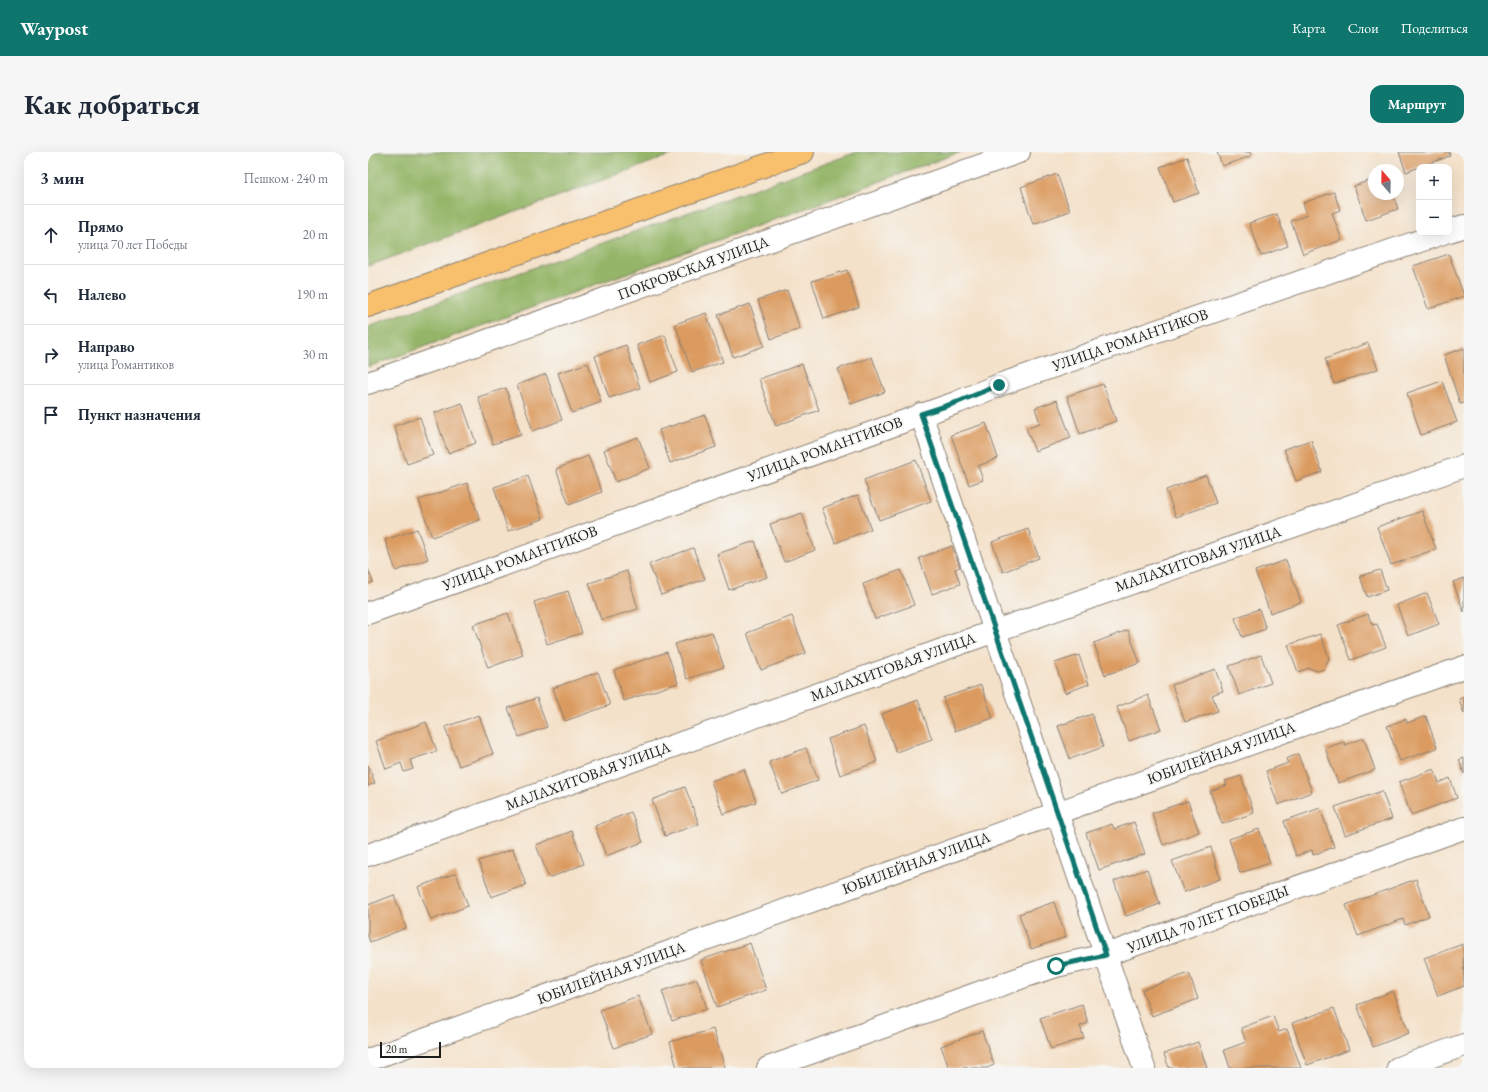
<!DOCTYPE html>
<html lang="ru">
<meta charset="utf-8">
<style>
body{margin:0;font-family:"EB Garamond",serif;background:#f6f6f7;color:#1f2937}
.controls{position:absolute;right:12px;top:12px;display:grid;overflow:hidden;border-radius:8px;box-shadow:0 4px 16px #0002}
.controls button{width:36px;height:36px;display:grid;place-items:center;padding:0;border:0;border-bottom:1px solid #e0e1e3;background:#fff;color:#1f2937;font:20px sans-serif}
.compass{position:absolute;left:1000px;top:12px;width:36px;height:36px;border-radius:50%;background:#fff;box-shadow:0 4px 16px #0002;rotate:340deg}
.scale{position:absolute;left:12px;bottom:10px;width:61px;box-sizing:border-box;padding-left:4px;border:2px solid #1c1c1c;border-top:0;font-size:11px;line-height:14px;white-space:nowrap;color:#1c1c1c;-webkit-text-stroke:3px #f6f6f2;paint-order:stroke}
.stop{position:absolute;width:12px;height:12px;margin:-9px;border:3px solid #0f766e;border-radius:50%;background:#fff}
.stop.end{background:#0f766e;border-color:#fff;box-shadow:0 1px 4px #0008}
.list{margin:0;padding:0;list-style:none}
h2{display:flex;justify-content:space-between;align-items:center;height:52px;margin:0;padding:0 16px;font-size:17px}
h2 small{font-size:13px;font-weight:400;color:#747a83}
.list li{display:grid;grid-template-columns:26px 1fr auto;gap:12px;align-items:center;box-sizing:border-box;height:60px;padding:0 16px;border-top:1px solid #e0e1e3}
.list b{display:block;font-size:15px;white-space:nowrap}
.list p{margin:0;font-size:13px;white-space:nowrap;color:#747a83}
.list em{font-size:13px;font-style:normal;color:#747a83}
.icon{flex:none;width:22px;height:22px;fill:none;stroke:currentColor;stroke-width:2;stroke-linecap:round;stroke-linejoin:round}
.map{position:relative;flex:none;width:1096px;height:916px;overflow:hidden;border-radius:12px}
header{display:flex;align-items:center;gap:24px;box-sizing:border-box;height:56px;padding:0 20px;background:#0f766e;color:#fff}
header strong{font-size:19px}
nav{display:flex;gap:22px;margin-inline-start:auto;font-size:14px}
.intro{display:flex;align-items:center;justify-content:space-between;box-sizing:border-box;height:96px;padding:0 24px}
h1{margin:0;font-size:28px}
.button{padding:10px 18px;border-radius:12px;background:#0f766e;color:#fff;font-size:14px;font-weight:700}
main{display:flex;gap:24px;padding:0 24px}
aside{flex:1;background:#fff;border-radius:12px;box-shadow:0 4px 16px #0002}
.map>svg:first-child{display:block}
</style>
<header>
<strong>Waypost</strong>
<nav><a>Карта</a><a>Слои</a><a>Поделиться</a></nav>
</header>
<div class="intro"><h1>Как добраться</h1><a class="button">Маршрут</a></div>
<main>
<aside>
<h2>3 мин<small>Пешком · 240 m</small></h2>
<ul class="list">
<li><svg class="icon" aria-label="ahead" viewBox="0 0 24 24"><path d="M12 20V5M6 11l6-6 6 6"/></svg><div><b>Прямо</b><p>улица 70 лет Победы</p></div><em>20 m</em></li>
<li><svg class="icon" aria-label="left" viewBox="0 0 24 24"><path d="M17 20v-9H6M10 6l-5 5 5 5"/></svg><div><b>Налево</b></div><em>190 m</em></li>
<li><svg class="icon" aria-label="right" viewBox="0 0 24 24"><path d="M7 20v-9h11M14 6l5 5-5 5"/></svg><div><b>Направо</b><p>улица Романтиков</p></div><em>30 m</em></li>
<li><svg class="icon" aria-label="arrive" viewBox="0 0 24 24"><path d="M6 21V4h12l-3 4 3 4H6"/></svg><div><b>Пункт назначения</b></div></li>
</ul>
</aside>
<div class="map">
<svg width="1096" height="916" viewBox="0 0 1096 916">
<rect width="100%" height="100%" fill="#f6f6f2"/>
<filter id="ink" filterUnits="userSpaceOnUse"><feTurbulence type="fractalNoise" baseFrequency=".025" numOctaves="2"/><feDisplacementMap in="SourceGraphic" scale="8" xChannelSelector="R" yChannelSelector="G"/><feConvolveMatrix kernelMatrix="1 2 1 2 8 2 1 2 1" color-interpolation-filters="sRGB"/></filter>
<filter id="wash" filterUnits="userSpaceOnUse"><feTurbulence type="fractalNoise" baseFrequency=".012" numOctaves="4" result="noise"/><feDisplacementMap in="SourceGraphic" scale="16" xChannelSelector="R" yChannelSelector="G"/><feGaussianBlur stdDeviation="0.9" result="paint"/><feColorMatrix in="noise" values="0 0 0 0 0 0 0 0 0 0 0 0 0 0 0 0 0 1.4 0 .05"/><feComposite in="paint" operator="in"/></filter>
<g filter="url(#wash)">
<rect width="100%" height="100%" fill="#f4e1c9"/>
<path fill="#95b669" stroke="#586942" d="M 0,0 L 311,0 L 0,114 Z
M 489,0 L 593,0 L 0,215 L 0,175 Z"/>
<g id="blocks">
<path fill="#db9b60" d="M 849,0 L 882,0 L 883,4 L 854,14 Z
M 1031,0 L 1081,0 L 1082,4 L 1038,20 Z
M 819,5 L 831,41 L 805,50 L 792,15 Z
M 689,22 L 702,59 L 665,72 L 653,35 Z
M 1006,27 L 1006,42 L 1025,42 L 1030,57 L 998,68 L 986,34 Z
M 966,40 L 972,58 L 964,61 L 974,88 L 935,102 L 923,69 L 939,63 L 935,51 Z
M 909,62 L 920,94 L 893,104 L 881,71 Z
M 1081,102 L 1096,144 L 1060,157 L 1045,114 Z
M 479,118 L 491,155 L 456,167 L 444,129 Z
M 419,138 L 432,177 L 403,187 L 390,148 Z
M 382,152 L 396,194 L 365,205 L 350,163 Z
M 338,161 L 355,210 L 324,220 L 307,172 Z
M 297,183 L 310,220 L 282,230 L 269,193 Z
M 1000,191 L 1010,217 L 966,232 L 957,207 Z
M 258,193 L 272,236 L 241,246 L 227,204 Z
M 1096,196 L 1096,251 L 1092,252 L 1076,203 Z
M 504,205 L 517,240 L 483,252 L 470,217 Z
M 220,211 L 233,250 L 204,261 L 190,221 Z
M 434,212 L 451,258 L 408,274 L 391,227 Z
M 178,222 L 194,268 L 165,279 L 149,233 Z
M 1074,229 L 1089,270 L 1053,283 L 1039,241 Z
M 735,232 L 748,269 L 712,282 L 699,244 Z
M 138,236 L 153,283 L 125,292 L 110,245 Z
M 689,248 L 703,286 L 667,299 L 658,276 L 672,271 L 667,256 Z
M 94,251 L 108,291 L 80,301 L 66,261 Z
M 337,263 L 348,295 L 302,311 L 291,278 Z
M 52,265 L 65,303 L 39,312 L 26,274 Z
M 618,271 L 630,306 L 610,314 L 615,328 L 601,333 L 583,283 Z
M 270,285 L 282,316 L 248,330 L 236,298 Z
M 943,288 L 954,320 L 928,329 L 916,297 Z
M 220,304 L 234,340 L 201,353 L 188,317 Z
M 548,308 L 563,349 L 511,368 L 496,328 Z
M 838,323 L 848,351 L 808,365 L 798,338 Z
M 160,324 L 175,367 L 140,379 L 126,335 Z
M 99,331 L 112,368 L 64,385 L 51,348 Z
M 490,343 L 503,377 L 467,391 L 454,356 Z
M 1054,359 L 1068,397 L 1023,413 L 1009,375 Z
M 434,361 L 447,398 L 416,410 L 402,372 Z
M 49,377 L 60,407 L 28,419 L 17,388 Z
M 660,377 L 671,406 L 635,420 L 624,390 Z
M 387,389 L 399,425 L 361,438 L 349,402 Z
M 584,394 L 592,415 L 587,417 L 592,432 L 564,442 L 551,406 Z
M 325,396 L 337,427 L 293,443 L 281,412 Z
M 918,408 L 933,450 L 902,461 L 887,419 Z
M 0,417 L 5,430 L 0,432 Z
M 533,418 L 546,453 L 507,467 L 495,432 Z
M 1012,418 L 1019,438 L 999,445 L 992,424 Z
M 259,419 L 270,457 L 233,468 L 221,431 Z
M 1096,426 L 1096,460 L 1085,430 Z
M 200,439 L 214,481 L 179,492 L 166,450 Z
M 1059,441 L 1071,472 L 1040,484 L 1029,453 Z
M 891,457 L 898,477 L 874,485 L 867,466 Z
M 140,461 L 155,503 L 120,516 L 105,473 Z
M 1000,462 L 1004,473 L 1009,472 L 1018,495 L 983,508 L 970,473 Z
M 424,464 L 438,501 L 393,518 L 379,481 Z
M 760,478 L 772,511 L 737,523 L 726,491 Z
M 344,480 L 356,515 L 319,527 L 307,492 Z
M 952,482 L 961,506 L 956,517 L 949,519 L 941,516 L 930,520 L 920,493 Z
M 299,500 L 310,531 L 256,549 L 246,518 Z
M 711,503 L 721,532 L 697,541 L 687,511 Z
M 893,503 L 903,531 L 871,543 L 861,514 Z
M 847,517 L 855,539 L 844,543 L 850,559 L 817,570 L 804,533 Z
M 230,520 L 242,553 L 197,569 L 185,536 Z
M 613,533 L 625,566 L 587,579 L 575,546 Z
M 780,543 L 793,577 L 761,589 L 749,555 Z
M 1096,545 L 1096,562 L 1091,547 Z
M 169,546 L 179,575 L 151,585 L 140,556 Z
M 550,548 L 564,587 L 528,600 L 514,562 Z
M 724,562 L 735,595 L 702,607 L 690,574 Z
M 111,563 L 125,602 L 91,614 L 77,575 Z
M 1058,564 L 1069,596 L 1032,609 L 1019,574 L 1038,567 L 1039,571 Z
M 58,570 L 69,599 L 42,608 L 45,617 L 36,620 L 33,611 L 18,617 L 8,589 Z
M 496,574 L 509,610 L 472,623 L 460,587 Z
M 996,586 L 1007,618 L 970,631 L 957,596 L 976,590 L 977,593 Z
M 438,596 L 450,628 L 414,642 L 401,610 Z
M 930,602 L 944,640 L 910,653 L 898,619 L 920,611 L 918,607 Z
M 1096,606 L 1096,622 L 1091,608 Z
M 0,613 L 7,631 L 0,634 Z
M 376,617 L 388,650 L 355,662 L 343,629 Z
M 1066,617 L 1071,631 L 1082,626 L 1089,646 L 1043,663 L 1031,630 Z
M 873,624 L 886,661 L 854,672 L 842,639 L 859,633 L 857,629 Z
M 317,635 L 331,672 L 297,684 L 284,648 Z
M 1014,639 L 1024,667 L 977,683 L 967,655 Z
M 820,649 L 831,680 L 795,693 L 784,661 Z
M 952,656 L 966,695 L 945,703 L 944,698 L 928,704 L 916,669 Z
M 263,660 L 275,690 L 238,704 L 227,674 Z
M 766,670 L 777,702 L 731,718 L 718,681 L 744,672 L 746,677 Z
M 891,677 L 902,711 L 872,721 L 861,687 Z
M 204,679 L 216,712 L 181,726 L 168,693 Z
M 843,695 L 852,727 L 816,740 L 804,709 Z
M 145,697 L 158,733 L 123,745 L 111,709 Z
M 779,717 L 792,752 L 758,764 L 746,729 Z
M 88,721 L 100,754 L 63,768 L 50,735 Z
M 1048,727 L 1061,764 L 1037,773 L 1035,767 L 990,784 L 978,753 Z
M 26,743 L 38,776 L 2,790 L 0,784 L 0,753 Z
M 686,750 L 698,785 L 663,797 L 651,762 Z
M 382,791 L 398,838 L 349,855 L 333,808 Z
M 1095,792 L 1096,834 L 1070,844 L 1056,806 Z
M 821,821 L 830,847 L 784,864 L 774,838 Z
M 329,827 L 339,857 L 304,869 L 294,839 Z
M 1025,839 L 1041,881 L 1005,895 L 989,853 Z
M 270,844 L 284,882 L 246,896 L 232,858 Z
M 714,852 L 720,871 L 712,874 L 716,886 L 683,897 L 672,866 Z
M 966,856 L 981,898 L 939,913 L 924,871 Z
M 905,864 L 911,880 L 919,877 L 933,916 L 862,916 L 856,898 L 878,890 L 873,876 Z
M 345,877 L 357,916 L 309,916 L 302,890 Z
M 614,879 L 626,913 L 619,916 L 581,916 L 573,894 Z
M 830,890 L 839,916 L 801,916 L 796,902 Z"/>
</g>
</g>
<g filter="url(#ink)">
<use href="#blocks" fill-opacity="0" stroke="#887e72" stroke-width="1"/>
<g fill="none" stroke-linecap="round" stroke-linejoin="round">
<g stroke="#887e72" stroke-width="24">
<path id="minor" d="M 1081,79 L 1096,74
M 0,231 L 651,0
M 553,262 L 776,916
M 0,461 L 590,250 L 631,233 L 1075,81
M 0,703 L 627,479 L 1096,314
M 0,908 L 1096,515
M 400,916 L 655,825 L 688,814 L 738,803 L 1096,676
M 1030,916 L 1096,893"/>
</g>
<g stroke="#887e72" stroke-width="24">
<path id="major" d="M 0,154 L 435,0"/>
</g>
<use href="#minor" stroke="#fff" stroke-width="22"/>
<use href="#major" stroke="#f8bf6c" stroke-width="22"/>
</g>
</g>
<g fill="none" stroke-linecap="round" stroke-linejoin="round" filter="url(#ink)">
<path stroke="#0f766e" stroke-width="5" d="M 631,233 L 590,250 L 553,262 L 738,803 L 688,814"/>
</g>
<g text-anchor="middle" stroke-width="3.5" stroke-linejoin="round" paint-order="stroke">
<g font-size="15" fill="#1c1c1c" stroke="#f6f6f2">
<text transform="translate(325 116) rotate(-20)" y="5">ПОКРОВСКАЯ УЛИЦА</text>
<text transform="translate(762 188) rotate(-19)" y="5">УЛИЦА РОМАНТИКОВ</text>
<text transform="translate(457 297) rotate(-20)" y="5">УЛИЦА РОМАНТИКОВ</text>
<text transform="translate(152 406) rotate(-20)" y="5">УЛИЦА РОМАНТИКОВ</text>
<text transform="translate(830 407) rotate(-19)" y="5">МАЛАХИТОВАЯ УЛИЦА</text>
<text transform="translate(525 515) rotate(-20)" y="5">МАЛАХИТОВАЯ УЛИЦА</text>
<text transform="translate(853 601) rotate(-20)" y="5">ЮБИЛЕЙНАЯ УЛИЦА</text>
<text transform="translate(220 624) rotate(-20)" y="5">МАЛАХИТОВАЯ УЛИЦА</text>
<text transform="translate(548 711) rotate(-20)" y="5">ЮБИЛЕЙНАЯ УЛИЦА</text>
<text transform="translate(840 767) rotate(-20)" y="5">УЛИЦА 70 ЛЕТ ПОБЕДЫ</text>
<text transform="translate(243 821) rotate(-20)" y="5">ЮБИЛЕЙНАЯ УЛИЦА</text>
</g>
</g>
</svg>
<div class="controls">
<button>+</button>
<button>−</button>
</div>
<svg class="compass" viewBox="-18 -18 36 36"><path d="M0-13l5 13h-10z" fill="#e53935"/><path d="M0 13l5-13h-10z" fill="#747a83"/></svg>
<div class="scale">20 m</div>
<div class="stop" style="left:688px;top:814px"></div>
<div class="stop end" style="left:631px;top:233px"></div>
</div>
</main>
